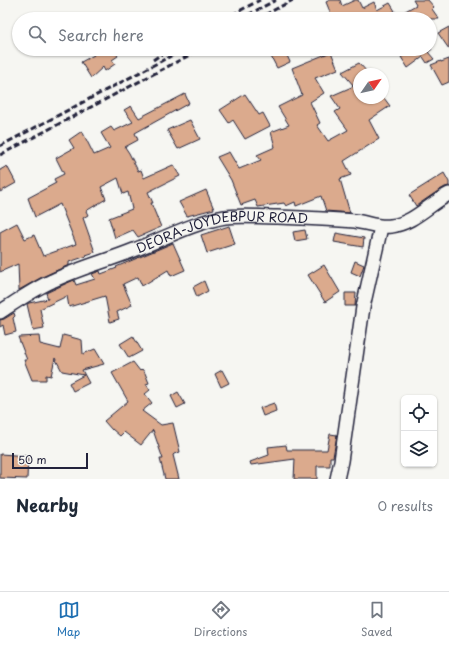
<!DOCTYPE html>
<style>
body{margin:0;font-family:"Playpen Sans",sans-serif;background:#f6f6f7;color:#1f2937}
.controls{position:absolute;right:12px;bottom:12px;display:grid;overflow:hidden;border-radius:6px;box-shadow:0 1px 3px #0004}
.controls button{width:36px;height:36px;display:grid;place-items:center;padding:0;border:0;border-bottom:1px solid #e0e1e3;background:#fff;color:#1f2937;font:20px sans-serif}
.compass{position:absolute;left:353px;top:68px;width:36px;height:36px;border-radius:50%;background:#fff;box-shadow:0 1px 3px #0004;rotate:56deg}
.scale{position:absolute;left:12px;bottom:10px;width:76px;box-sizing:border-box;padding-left:4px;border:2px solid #22223b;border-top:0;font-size:11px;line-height:14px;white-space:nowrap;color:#22223b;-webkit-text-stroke:3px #f6f6f2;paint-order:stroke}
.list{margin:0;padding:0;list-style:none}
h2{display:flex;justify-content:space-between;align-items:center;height:52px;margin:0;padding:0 16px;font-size:17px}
h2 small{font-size:13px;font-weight:400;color:#747a83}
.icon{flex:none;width:22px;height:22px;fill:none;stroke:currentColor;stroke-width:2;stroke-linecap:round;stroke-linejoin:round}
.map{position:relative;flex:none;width:449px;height:479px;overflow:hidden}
.search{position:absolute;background:#fff;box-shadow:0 1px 3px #0004;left:12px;right:12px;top:12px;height:44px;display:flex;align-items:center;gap:10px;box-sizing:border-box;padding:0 14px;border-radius:22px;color:#747a83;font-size:15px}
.sheet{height:112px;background:#fff}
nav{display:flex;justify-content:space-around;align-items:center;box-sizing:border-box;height:56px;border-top:1px solid #e0e1e3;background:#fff;font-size:11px;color:#747a83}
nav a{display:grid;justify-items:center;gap:2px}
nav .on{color:#1f6fb2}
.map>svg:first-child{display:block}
</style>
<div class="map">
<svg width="449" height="479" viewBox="0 0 449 479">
<rect width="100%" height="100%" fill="#f6f6f2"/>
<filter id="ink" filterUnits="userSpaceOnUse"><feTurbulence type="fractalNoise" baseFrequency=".025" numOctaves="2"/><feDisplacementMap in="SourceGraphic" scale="8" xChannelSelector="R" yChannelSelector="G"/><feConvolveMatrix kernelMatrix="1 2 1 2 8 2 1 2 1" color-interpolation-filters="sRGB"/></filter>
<g filter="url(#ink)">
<path fill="#dbaa8d" stroke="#22223b" d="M 330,0 L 340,0 L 342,6 L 355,0 L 358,0 L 362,8 L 374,2 L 377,10 L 390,3 L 395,11 L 379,19 L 333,19 L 326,2 Z
M 413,0 L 428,0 L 434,7 L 432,9 L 439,19 L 403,19 L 400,14 L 416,5 Z
M 449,27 L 449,49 L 438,33 Z
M 90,49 L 113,49 L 118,56 L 112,60 L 115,64 L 105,71 L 103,67 L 91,78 L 81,62 L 94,55 Z
M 267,49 L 284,49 L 290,62 L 277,68 Z
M 416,49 L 432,49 L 428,52 L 434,59 L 427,63 L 423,57 L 408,68 L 401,57 Z
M 331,52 L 338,69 L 315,78 L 324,93 L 310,102 L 320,123 L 317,125 L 328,141 L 348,130 L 335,112 L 340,109 L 331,96 L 354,86 L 342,72 L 359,63 L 369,74 L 359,74 L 359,98 L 384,98 L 390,106 L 369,120 L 379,139 L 344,161 L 351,175 L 340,179 L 350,213 L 326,211 L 321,196 L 296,206 L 295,202 L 286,206 L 284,203 L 258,207 L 255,200 L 241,205 L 231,180 L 217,157 L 229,152 L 239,169 L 261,160 L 257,155 L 275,147 L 271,132 L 289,125 L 278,107 L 302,95 L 292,68 Z
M 449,59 L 449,82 L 442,85 L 431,65 L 441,61 L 441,62 Z
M 185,94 L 189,103 L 135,133 L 138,140 L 125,147 L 129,153 L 138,171 L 141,170 L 144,178 L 173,165 L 180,176 L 148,192 L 153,203 L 151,203 L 161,227 L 138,237 L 133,230 L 115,238 L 109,218 L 132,209 L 128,192 L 123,194 L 118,178 L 101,187 L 106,199 L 86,211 L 88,215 L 83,218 L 95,252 L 86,255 L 87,256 L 69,262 L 69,265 L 42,277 L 19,290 L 18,264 L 0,272 L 0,232 L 17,223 L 25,239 L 34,235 L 43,256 L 76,244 L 60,204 L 35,217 L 28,198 L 56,183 L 54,179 L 64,174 L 56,158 L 74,148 L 69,140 L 82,131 L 94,155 L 110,148 L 101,133 L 111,127 L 114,131 L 133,122 L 124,110 L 131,106 L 139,118 Z
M 245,94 L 259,115 L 263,113 L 270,126 L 245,139 L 233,120 L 229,123 L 220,110 Z
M 190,120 L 200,139 L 178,149 L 167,130 Z
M 7,166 L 16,183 L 0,192 L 0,170 Z
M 444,173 L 449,182 L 449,186 L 445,187 L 438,191 L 416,206 L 409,195 Z
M 206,190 L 214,209 L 187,216 L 179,202 Z
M 229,226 L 235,244 L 207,253 L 201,235 Z
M 305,230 L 307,239 L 295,241 L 293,232 Z
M 336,233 L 364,238 L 363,247 L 334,242 Z
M 173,243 L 185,270 L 171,276 L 168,270 L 142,286 L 138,277 L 123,284 L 132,305 L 117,312 L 119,319 L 110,322 L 105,296 L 69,307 L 67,296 L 40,309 L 44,328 L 33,330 L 27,304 L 29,303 L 48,299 L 46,293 L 65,284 L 74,280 L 76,285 L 95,279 L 92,274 L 100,271 L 101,274 L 117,268 L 116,267 Z
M 355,261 L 364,265 L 360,276 L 351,272 Z
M 324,265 L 340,292 L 325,302 L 308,275 Z
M 204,281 L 208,291 L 197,297 L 193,287 Z
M 345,293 L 356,293 L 355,306 L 345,306 Z
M 14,313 L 15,316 L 13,318 L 16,332 L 5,335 L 3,325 L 0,327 L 0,320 L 4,319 Z
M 63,335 L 82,340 L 83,354 L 95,349 L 104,364 L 82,370 L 89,383 L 73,391 L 69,383 L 84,375 L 62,371 L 55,358 L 51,376 L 46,375 L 46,380 L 32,380 L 24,360 L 27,360 L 18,337 L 39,336 L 40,344 L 60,349 Z
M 133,336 L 142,351 L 129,358 L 120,344 Z
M 133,362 L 140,371 L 142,369 L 145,373 L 149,383 L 146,384 L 150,390 L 145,394 L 152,403 L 142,411 L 161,425 L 173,423 L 180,452 L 174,454 L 173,455 L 179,479 L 165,479 L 160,459 L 163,459 L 153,430 L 141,445 L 124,432 L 120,436 L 112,429 L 112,430 L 104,421 L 128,401 L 112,373 Z
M 222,370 L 229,383 L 221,387 L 215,374 Z
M 178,392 L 185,404 L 177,408 L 171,396 Z
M 274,403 L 276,411 L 263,416 L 260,408 Z
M 330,434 L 337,435 L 333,457 L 330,457 L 330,466 L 317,466 L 317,479 L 294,479 L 295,459 L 251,465 L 250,462 L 269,455 L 268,447 L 286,445 L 287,450 L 327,450 Z
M 0,454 L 28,456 L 27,479 L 0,478 Z"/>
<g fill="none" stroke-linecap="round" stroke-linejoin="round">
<g stroke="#22223b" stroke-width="16">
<g id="minor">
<path id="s1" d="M 0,312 C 17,301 34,289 52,281 C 79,268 107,261 134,250 C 163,239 195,222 225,217 C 242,215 260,217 277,217 C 303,218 329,219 355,221 C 368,223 379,228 391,226 C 414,223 429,204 449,194"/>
<path d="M 337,479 L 341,461 L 363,307 L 381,227"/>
</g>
</g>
<use href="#minor" stroke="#f6f6f2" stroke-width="13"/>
<path stroke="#22223b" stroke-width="3" stroke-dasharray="6 3" stroke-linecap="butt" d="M 224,19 L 260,0
M 240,19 L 276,0
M 257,19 L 293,0
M 153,60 L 169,49
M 0,146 L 184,49
M 0,155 L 201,49"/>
</g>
</g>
<g text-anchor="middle" stroke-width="3" stroke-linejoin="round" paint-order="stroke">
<g font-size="13" fill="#22223b" stroke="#f6f6f2">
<text dy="5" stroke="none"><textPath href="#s1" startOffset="240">DEORA-JOYDEBPUR ROAD</textPath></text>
</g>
</g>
</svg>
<div class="controls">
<button><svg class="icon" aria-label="locate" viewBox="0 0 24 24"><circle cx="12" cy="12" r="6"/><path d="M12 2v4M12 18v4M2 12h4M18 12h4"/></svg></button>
<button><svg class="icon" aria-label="layers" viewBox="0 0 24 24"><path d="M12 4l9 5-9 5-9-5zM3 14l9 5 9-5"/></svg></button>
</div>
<svg class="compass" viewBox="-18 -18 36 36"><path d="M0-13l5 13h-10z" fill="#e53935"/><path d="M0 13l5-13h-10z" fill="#747a83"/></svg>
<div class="scale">50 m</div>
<div class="search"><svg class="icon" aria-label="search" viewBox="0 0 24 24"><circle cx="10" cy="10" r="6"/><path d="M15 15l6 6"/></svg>Search here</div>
</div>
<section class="sheet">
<h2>Nearby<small>0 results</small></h2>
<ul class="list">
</ul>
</section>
<nav>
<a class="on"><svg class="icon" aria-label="map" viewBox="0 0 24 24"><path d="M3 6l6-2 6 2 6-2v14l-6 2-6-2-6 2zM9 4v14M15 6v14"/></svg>Map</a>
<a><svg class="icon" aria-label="directions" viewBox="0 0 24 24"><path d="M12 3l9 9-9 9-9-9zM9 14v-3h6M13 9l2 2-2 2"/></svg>Directions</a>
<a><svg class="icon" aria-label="saved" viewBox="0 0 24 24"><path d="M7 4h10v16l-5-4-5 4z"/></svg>Saved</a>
</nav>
